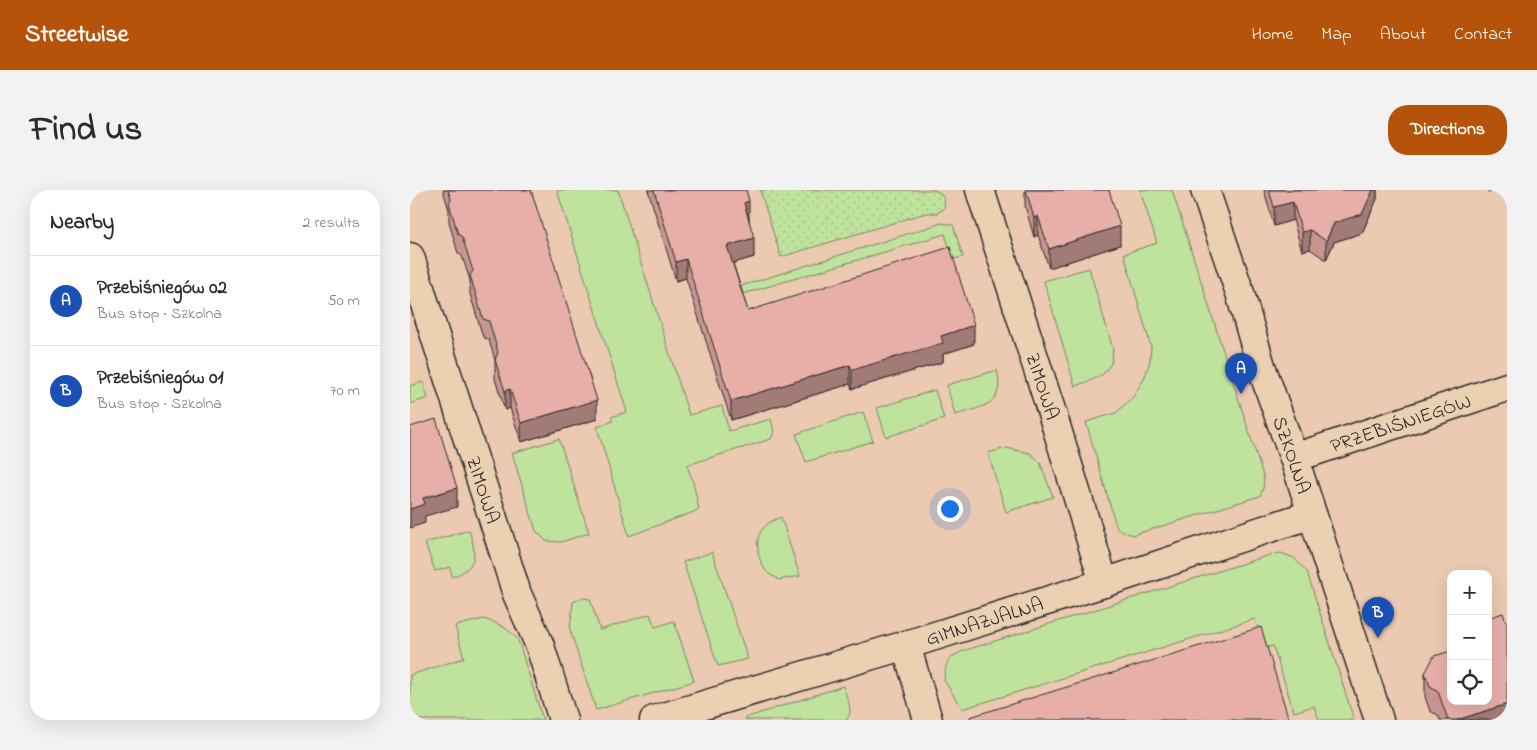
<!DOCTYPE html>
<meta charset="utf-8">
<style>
body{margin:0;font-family:"Indie Flower",sans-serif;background:#f2f2f3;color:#2b2b33}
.controls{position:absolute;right:15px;bottom:15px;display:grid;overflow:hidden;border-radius:10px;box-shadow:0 5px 20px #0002}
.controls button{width:45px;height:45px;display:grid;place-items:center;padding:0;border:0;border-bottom:1px solid #e1e1e2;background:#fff;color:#2b2b33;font:25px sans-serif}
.you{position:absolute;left:539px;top:318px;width:18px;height:18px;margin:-12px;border:4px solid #fff;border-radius:50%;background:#1a73e8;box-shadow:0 0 0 8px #1a73e833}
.badge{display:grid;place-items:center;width:32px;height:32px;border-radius:50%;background:#b45309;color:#fff;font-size:16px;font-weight:700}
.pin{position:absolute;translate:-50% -41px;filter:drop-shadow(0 1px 2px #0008)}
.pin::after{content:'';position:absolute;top:26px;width:18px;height:15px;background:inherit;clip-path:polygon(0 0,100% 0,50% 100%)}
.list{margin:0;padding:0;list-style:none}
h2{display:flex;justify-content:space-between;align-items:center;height:65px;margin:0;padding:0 20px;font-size:21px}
h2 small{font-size:16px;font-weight:400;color:#7c7c81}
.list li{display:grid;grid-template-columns:32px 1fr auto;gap:15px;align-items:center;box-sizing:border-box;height:90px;padding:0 20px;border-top:1px solid #e1e1e2}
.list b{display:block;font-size:19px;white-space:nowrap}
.list p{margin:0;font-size:16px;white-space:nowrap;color:#7c7c81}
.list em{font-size:16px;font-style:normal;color:#7c7c81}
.icon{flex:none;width:28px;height:28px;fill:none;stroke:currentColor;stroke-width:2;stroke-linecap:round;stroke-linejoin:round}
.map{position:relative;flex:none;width:1097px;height:530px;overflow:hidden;border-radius:20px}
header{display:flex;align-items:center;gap:30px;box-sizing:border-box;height:70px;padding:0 25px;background:#b45309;color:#fff}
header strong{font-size:24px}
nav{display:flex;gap:28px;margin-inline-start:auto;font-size:18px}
.intro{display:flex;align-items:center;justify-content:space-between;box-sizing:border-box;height:120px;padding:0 30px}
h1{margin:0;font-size:35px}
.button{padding:12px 22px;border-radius:20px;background:#b45309;color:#fff;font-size:18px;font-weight:700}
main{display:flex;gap:30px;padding:0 30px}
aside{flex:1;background:#fff;border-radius:20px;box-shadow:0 5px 20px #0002}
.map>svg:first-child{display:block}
</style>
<header>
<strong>Streetwise</strong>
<nav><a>Home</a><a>Map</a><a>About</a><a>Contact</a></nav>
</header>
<div class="intro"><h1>Find us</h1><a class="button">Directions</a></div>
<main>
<aside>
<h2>Nearby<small>2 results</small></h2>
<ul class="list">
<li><span class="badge" style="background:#1a4fb4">A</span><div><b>Przebiśniegów 02</b><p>Bus stop · Szkolna</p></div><em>50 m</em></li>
<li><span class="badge" style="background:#1a4fb4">B</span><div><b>Przebiśniegów 01</b><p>Bus stop · Szkolna</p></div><em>70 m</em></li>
</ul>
</aside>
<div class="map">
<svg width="1097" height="530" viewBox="0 0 1097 530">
<defs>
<pattern id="park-dots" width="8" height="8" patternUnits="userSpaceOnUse" patternTransform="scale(1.25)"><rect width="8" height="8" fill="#bfe29c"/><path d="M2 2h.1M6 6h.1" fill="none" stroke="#a4c287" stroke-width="1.8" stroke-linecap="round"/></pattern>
</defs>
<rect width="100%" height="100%" fill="#ecc9b1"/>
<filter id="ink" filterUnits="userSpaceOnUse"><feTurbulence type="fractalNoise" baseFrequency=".02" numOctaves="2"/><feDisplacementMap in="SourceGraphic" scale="10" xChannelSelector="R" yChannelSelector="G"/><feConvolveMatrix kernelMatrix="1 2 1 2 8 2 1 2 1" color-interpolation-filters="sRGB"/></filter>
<g filter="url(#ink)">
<path fill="url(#park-dots)" stroke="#758664" d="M 350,0 L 524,0 C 533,4 536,9 534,19 L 527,23 L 516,23 L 371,67 Z"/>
<path fill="#bfe29c" stroke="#758664" d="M 147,0 L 208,0 L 279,225 L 312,216 L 319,241 L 361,229 L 364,242 L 361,249 L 277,275 L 283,292 L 289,320 L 219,346 L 187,237 L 203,231 L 201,227 L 217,222 Z
M 730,0 L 762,0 L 854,289 L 853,299 L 850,306 L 723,345 L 707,339 L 676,232 L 706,223 L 723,207 L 734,189 L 740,171 L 741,157 L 714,64 L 747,53 Z
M 532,33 L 543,35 L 553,67 L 543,69 L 535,44 L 333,104 L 331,96 Z
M 679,78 L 703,159 L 701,174 L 693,184 L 682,190 L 665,196 L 634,91 Z
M 587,180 C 596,215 572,217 545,225 L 537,195 Z
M 13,192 L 18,208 L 0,214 L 0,196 Z
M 525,200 L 534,229 L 476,247 L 467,218 Z
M 453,222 L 463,251 L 396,272 L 386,244 Z
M 149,249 L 179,343 L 151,352 L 136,351 L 126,341 L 102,263 Z
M 596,258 L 620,263 L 630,272 L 643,307 L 596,322 L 578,263 Z
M 371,327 L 390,386 L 369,390 C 365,387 359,385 356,381 C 348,371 344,350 352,340 C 356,333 364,330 371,327 Z
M 59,340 C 66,363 69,377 42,387 L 40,377 L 25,381 L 15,353 Z
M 302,362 L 338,469 L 308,476 L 273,372 Z
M 871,363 L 884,368 L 897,382 L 944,530 L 909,530 L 904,516 L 884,522 L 863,456 L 854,458 L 845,429 L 552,519 L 534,490 C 536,473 536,469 553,461 L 860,365 Z
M 173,408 L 180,409 L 190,440 L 240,424 L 245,437 L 264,431 L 284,491 L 186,520 L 160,440 L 163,412 Z
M 73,429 C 88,433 98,438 108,450 L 133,530 L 0,530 L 0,485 L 54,468 L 45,436 Z
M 433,496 C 436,507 445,521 436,530 L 336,530 L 335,528 Z"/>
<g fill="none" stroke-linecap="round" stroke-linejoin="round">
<g stroke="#2b2b2b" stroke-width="31">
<g id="minor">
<path id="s1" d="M 570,0 L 643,226 L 694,393"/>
<path id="s2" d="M 795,0 L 830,103 L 851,176 L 884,268 L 969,530"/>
<path id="s3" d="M 0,67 L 107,404 L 130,456 L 153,530"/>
<path id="s4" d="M 884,268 L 1097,197"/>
<path d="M 496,455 L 518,530"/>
<path id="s5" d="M 244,530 L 496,455 L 694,393 L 902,324"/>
</g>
</g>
<use href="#minor" stroke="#ebd1b2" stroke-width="28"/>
</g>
<path fill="#c89691" stroke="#2b2b2b" d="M 33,0 L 121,0 L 187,229 L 111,252 L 100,218 L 95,220 L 85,189 L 85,170 L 79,150 L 73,147 L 60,104 L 60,90 L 52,66 L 48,63 L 39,32 L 39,20 Z
M 238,0 L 336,0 L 339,29 L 344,67 L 323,73 L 338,121 L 564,154 L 533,164 L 533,172 L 442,199 L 440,194 L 321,230 L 276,88 L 266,91 Z
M 615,0 L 699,0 L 710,55 L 639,78 L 628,45 L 624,47 L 615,16 Z
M 854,0 L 967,0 L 967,9 L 952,43 L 924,52 L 916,70 L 900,59 L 892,61 L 883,30 L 864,36 Z
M 1015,483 L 1097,530 L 1030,530 L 1028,525 L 1020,521 L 1015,507 Z"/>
<path fill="#a27a76" stroke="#2b2b2b" d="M 963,0 L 967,0 L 967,9 L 952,43 L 924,52 L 916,70 L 916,51 L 924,33 Z
M 1078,0 L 1087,0 L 1078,3 Z
M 339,11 L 339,30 L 334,13 Z
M 883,12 L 883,30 L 864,36 L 864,17 Z
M 628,26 L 628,45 L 624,47 L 624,28 Z
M 710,36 L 710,55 L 639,78 L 639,59 Z
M 900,40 L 900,59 L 892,61 L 892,42 Z
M 344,48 L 344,67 L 317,75 L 317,56 Z
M 276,69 L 276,88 L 266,91 L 266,72 Z
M 564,135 L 564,154 L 533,164 L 533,172 L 442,199 L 442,180 L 531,146 Z
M 440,175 L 440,194 L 321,230 L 321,211 Z
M 100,199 L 100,218 L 95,220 L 95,201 Z
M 187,210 L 187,229 L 111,252 L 111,233 Z
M 47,298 L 47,317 L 15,326 L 15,333 L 0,338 L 0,319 L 13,308 Z
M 1097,514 L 1097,530 L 1047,530 Z"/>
<path fill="#e8afa9" stroke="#2b2b2b" d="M 38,0 L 121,0 L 187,210 L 111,233 L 100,199 L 95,201 L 85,170 L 88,162 L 79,131 L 73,129 L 60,85 L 63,81 L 57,62 L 52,47 L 48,44 L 39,13 L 41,9 Z
M 244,0 L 336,0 L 339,11 L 334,13 L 344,48 L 317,56 L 338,121 L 540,57 L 564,135 L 531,146 L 533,153 L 442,180 L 440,175 L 321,211 L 276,69 L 266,72 Z
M 616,0 L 699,0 L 710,36 L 639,59 L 628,26 L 624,28 Z
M 859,0 L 963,0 L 952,24 L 924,33 L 916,51 L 900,40 L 892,42 L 883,12 L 864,17 Z
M 26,229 L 47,298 L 13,308 L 15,314 L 0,319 L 0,237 Z
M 1093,423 L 1097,435 L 1097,514 L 1047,530 L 1038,530 L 1028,501 L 1020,496 L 1015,483 L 1024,466 L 1041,461 L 1041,511 L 1078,511 L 1078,428 Z
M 851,437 L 879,530 L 560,530 L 560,527 Z"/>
</g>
<g text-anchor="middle" stroke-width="4" stroke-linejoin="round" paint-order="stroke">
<g font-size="20" fill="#2b2b2b" stroke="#ebd1b2">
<text dy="7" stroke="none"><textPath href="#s1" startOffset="206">ZIMOWA</textPath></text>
<text dy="7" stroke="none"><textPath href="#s4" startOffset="112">PRZEBIŚNIEGÓW</textPath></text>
<text dy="7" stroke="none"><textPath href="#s2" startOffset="279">SZKOLNA</textPath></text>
<text dy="7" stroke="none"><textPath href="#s3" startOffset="244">ZIMOWA</textPath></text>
<text dy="7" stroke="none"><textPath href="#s5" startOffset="345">GIMNAZJALNA</textPath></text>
</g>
</g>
</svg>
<div class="controls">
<button>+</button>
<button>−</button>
<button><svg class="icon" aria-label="locate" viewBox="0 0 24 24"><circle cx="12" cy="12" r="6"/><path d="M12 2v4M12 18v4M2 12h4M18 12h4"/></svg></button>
</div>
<div class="you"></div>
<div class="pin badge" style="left:831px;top:204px;background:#1a4fb4">A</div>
<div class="pin badge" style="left:968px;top:448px;background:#1a4fb4">B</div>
</div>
</main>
